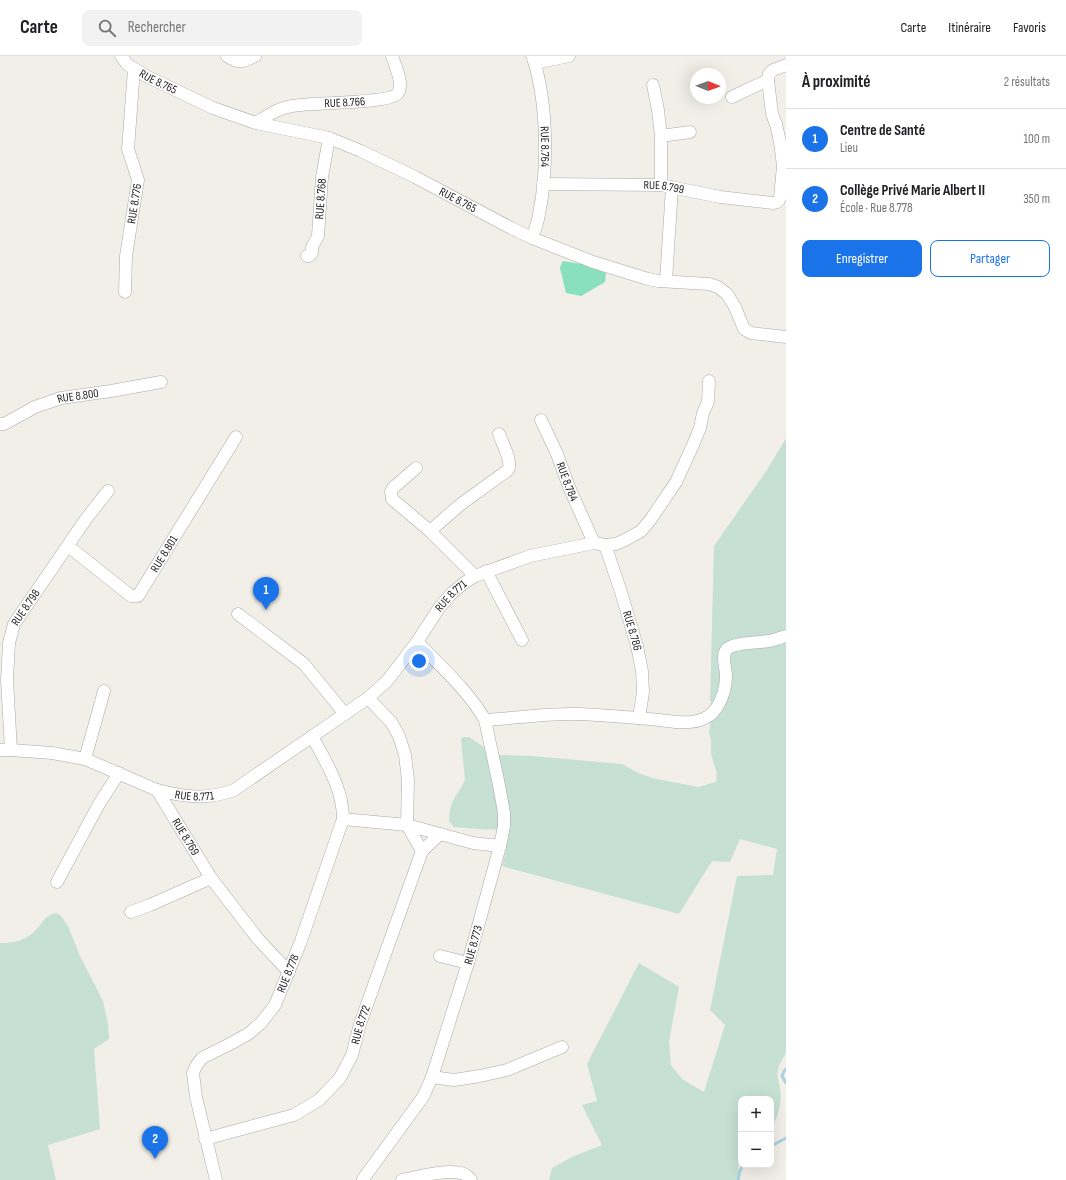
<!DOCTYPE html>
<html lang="fr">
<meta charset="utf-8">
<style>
body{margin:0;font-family:"Sofia Sans Condensed",sans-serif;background:#f2f2f2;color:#202124}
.controls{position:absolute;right:12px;bottom:12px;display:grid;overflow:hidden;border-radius:8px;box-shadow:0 4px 16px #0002}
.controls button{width:36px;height:36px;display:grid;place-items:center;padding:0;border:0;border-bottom:1px solid #e0e0e0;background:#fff;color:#202124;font:20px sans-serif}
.compass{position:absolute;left:690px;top:12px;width:36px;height:36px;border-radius:50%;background:#fff;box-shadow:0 4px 16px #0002;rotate:91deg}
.you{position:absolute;left:419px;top:605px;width:14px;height:14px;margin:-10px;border:3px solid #fff;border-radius:50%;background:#1a73e8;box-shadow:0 0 0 6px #1a73e833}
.badge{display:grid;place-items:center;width:26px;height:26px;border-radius:50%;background:#1a73e8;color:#fff;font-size:13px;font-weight:700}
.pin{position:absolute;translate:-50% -33px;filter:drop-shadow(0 1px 2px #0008)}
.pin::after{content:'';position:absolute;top:21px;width:14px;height:12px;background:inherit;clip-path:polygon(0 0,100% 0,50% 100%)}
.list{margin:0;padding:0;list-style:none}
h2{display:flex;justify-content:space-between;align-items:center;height:52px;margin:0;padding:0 16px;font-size:17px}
h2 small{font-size:13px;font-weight:400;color:#757577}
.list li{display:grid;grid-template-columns:26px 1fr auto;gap:12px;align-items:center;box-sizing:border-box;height:60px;padding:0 16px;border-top:1px solid #e0e0e0}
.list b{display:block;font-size:15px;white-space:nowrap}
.list p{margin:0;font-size:13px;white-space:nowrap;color:#757577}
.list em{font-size:13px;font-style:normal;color:#757577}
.actions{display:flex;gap:8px;padding:12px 16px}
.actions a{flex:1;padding:9px 0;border:1px solid #1a73e8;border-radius:8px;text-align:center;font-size:14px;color:#1a73e8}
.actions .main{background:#1a73e8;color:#fff}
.icon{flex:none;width:22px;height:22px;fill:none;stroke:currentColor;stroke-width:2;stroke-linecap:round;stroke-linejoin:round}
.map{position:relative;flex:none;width:786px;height:1124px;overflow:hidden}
header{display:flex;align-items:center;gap:24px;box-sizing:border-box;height:56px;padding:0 20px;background:#fff;border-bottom:1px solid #e0e0e0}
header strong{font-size:19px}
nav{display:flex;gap:22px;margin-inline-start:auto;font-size:14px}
.search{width:280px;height:36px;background:#f2f2f2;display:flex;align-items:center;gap:10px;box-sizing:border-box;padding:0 14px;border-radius:8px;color:#757577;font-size:15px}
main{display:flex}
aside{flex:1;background:#fff}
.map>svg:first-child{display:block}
</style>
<header>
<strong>Carte</strong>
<div class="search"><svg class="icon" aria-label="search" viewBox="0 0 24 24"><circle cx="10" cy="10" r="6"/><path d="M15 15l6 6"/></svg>Rechercher</div>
<nav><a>Carte</a><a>Itinéraire</a><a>Favoris</a></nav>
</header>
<main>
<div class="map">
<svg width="786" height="1124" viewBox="0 0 786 1124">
<rect width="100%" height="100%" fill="#f2efe9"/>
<path fill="#c6e0d4" d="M 786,382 L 786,997 C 783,1002 779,1008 778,1014 C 776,1020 779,1026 780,1032 C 782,1044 779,1062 771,1071 L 771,1043 L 741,1043 L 741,1100 C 737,1107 738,1116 740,1124 L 549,1124 L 552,1112 L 572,1101 L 602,1089 L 582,1049 L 597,1045 L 587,1008 L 639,907 L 679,931 L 669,985 L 671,1009 L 682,1023 L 704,1036 L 725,969 L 710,954 L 737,820 L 773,819 L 777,793 L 740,783 L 730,806 L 712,805 L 679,858 L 502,810 L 506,795 L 504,774 L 478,773 L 454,771 L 449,765 C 449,758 450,750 454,743 C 457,736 462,732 465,724 L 461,684 L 463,681 L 469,681 L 490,695 L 499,699 L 532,700 L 622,708 L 638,717 L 652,722 L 698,731 L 716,726 L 717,718 L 711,698 L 711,685 L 709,676 L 711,662 L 716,658 L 710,644 L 714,490 L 767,414 Z
M 55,857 L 58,858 L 61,860 L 68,870 L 80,900 L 103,945 L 108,968 L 109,983 L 94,993 L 100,1073 L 48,1089 L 56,1124 L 0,1124 L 0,887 C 14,887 25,885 36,874 C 44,866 42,862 55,857 Z"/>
<path fill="#88e0be" d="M 564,205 L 586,209 L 606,217 L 605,226 L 581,240 L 566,237 L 560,212 L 562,206 Z"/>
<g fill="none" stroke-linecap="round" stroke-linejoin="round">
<path stroke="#aad3df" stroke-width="3" d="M 786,1013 L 784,1015 L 782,1020 L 786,1027
M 771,1090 L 786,1082
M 738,1124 L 740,1115 L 743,1109"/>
<g stroke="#a9a9a9" stroke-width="13">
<g id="street">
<path id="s1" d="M 121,0 L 128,9 L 148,21 L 213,52 L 256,67 L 329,82 L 361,95 L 415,121 L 511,172 L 532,182 L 593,206 L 648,223 L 658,225 L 709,228 L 718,231 L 727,238 L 735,251 L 744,273 L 751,277 L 786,281"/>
<path d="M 227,0 C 238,8 243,6 255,0"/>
<path id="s2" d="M 532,0 C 536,9 538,19 540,30 C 547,68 547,120 539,158 C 538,166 535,174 532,182"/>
<path d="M 535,7 L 569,0"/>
<path d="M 653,29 L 658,54 L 661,80 L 661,129"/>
<path d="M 732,41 L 768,24"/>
<path id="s3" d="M 256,67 C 267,60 278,52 292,50 C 311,46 387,48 397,38 C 405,30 395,9 392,0"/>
<path d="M 661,80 L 690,76"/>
<path id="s4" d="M 543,128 L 661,129 L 720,141 L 773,147 C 777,147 779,145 780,142 L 783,110 L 780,86 L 776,68 L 772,58 L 768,24 L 769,18 L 773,14 L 786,9"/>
<path id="s5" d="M 307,200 L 309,200 L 312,197 L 312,191 L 318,180 L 322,121 L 329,82"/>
<path d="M 666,225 L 672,131"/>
<path id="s6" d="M 125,236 L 126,200 L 138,124 L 128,93 L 134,13"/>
<path id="s7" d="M 541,364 L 557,398 L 569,431 L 594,487"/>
<path id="s8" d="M 0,368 L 4,368 L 35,351 L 61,342 L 111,335 L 161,326"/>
<path d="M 416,412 L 393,432 L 391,436 L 392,443 L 430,475 L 475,520"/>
<path d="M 430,475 L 461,448 L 508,414 C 513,406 502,387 499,378"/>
<path id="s9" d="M 605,489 L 621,536 L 637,590 L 642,615 L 643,636 L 639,662"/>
<path id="s10" d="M 68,490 L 131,540 L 138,540 L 236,381"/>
<path d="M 486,515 L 522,584"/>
<path d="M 238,558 L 304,608 L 345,658"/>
<path d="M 417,586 C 441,611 468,634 485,664 C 516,662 548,657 579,658 C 602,659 626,661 649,663 C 666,664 686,670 703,663 C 719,657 726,635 726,619 C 726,612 721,599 727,593 C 735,586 758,587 769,585 C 774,584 780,582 786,580"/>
<path d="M 368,642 L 391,666 L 399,680 L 405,699 L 408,724 L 407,769 L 422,795"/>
<path d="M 485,664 L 499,729 L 504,757 L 504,770 L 500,790"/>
<path id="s11" d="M 0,694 L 11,694 L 52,697 L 85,703 L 157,734 L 211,822 L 258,883 L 289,916"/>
<path id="s12" d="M 11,694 L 7,624 L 9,587 L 14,568 L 86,463 L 108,435"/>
<path d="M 85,703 L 104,635"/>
<path id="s13" d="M 157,734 C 185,741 207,744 234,734 L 368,642 L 387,625 L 417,586 L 439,552 L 452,537 L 464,527 L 475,520 L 530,500 L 594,487 L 605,489 L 616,488 L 625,484 L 641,475 L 651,463 L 676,426 L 693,389 L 700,372 L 703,357 L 708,346 L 709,325"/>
<path d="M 343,763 L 407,769 L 473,787 L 500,790 L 468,907 L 432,1021 L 423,1041 L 363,1123"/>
<path d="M 57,826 L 99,748 L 119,717"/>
<path d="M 131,856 L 150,849 L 211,822"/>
<path d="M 440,900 L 468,907"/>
<path d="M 432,1021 L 454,1024 L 480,1020 L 507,1014 L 562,991"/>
<path id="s14" d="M 205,1083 L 294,1059 L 319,1044 L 340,1022 L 352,999 L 360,968 L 422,795 L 440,778"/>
<path id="s15" d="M 216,1124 L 196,1041 L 193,1017 L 196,1010 L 202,1002 L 230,988 L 248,978 L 261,967 L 275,949 L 301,885 L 343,763 C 343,732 326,707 312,680"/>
<path d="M 402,1124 C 418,1121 449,1112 464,1118 C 467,1119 469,1122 471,1124"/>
</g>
</g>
<use href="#street" stroke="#fff" stroke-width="12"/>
</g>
<g text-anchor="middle" stroke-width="3.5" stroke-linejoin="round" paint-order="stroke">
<g font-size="12" fill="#222" stroke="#fff">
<text dy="4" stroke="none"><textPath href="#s1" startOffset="46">RUE 8.765</textPath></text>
<text dy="4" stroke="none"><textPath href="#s3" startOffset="93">RUE 8.766</textPath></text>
<text dy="4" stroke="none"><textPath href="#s2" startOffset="92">RUE 8.764</textPath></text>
<text dy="4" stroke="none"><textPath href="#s4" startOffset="121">RUE 8.799</textPath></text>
<text dy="4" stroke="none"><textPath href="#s5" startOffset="62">RUE 8.768</textPath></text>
<text dy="4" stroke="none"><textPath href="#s1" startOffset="370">RUE 8.765</textPath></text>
<text dy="4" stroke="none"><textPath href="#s6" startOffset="89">RUE 8.776</textPath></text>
<text dy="4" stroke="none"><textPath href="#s8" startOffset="84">RUE 8.800</textPath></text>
<text dy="4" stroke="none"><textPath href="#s7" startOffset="67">RUE 8.784</textPath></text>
<text dy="4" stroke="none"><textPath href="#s10" startOffset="137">RUE 8.801</textPath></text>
<text dy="4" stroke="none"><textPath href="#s13" startOffset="373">RUE 8.771</textPath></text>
<text dy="4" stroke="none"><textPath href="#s12" startOffset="147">RUE 8.798</textPath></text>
<text dy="4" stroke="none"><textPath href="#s9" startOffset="90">RUE 8.786</textPath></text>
<text dy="4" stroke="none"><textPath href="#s13" startOffset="38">RUE 8.771</textPath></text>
<text dy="4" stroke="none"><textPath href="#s11" startOffset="219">RUE 8.769</textPath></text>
<text transform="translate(473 889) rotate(-75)" y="4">RUE 8.773</text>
<text dy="4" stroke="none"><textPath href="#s15" startOffset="253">RUE 8.778</textPath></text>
<text dy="4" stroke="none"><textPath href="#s14" startOffset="209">RUE 8.772</textPath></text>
</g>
</g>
</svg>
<div class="controls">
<button>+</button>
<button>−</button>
</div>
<svg class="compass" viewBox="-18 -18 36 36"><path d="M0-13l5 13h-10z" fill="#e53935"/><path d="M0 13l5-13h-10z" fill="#757577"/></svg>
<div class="you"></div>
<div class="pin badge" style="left:266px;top:554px">1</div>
<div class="pin badge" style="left:155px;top:1103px">2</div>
</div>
<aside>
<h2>À proximité<small>2 résultats</small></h2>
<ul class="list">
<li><span class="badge">1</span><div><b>Centre de Santé</b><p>Lieu</p></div><em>100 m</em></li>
<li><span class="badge">2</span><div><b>Collège Privé Marie Albert II</b><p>École · Rue 8.778</p></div><em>350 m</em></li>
</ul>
<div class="actions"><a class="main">Enregistrer</a><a>Partager</a></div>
</aside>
</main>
